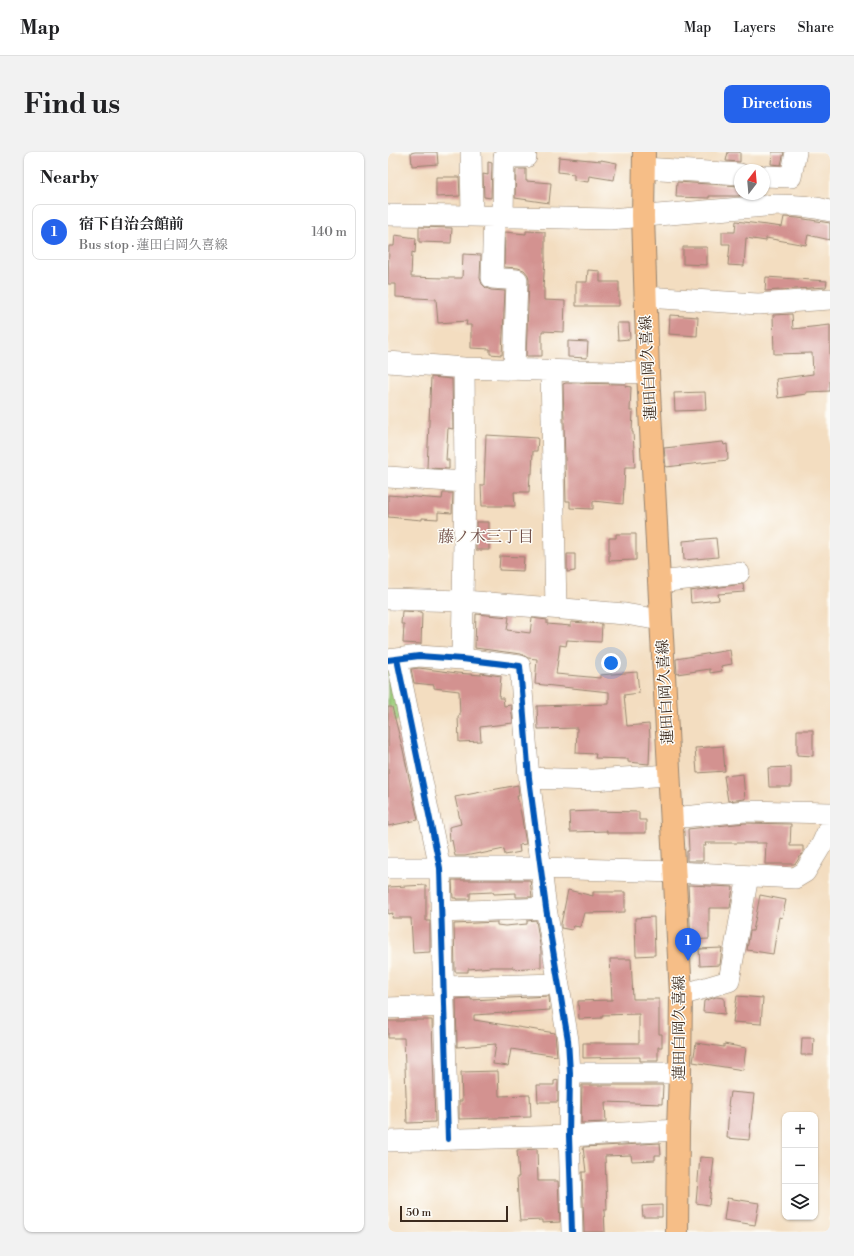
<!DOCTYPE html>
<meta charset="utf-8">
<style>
body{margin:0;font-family:"Libre Bodoni","Noto Serif JP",serif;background:#f2f2f2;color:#202124}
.controls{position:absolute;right:12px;bottom:12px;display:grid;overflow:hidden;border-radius:8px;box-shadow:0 1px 3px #0004}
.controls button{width:36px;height:36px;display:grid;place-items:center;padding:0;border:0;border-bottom:1px solid #e0e0e0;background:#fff;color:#202124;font:20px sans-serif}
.compass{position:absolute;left:346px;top:12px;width:36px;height:36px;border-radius:50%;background:#fff;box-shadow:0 1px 3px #0004;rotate:16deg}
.scale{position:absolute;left:12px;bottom:10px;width:108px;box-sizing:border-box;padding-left:4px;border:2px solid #3b2a1e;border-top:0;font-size:11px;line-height:14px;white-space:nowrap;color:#3b2a1e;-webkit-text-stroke:3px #fdfcf7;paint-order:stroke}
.you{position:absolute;left:223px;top:511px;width:14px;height:14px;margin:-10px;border:3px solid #fff;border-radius:50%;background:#1a73e8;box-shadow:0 0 0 6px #1a73e833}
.badge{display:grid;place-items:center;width:26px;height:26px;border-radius:50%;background:#2563eb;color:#fff;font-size:13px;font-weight:700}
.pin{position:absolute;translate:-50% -33px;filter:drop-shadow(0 1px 2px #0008)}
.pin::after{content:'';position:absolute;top:21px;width:14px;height:12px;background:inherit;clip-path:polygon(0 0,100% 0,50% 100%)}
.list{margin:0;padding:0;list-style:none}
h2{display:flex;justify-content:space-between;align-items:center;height:52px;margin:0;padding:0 16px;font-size:17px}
h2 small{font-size:13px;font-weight:400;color:#757577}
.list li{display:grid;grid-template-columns:26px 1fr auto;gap:12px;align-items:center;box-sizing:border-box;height:56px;margin:0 8px 8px;padding:0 8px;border:1px solid #e0e0e0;border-radius:8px}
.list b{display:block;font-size:15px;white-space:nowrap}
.list p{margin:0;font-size:13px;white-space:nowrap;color:#757577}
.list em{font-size:13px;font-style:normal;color:#757577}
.icon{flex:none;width:22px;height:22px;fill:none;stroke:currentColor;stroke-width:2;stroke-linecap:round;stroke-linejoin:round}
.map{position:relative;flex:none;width:442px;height:1080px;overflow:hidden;border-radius:8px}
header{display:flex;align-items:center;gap:24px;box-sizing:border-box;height:56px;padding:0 20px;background:#fff;border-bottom:1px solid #e0e0e0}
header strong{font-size:19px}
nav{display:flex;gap:22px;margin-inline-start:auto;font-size:14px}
.intro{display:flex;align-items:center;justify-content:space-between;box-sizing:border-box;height:96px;padding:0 24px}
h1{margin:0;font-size:28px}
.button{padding:10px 18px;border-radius:8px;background:#2563eb;color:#fff;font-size:14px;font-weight:700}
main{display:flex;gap:24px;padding:0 24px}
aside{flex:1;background:#fff;border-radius:8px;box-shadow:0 1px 3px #0004}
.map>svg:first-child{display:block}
</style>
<header>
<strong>Map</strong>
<nav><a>Map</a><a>Layers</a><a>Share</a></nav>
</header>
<div class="intro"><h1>Find us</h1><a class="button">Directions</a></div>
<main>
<aside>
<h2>Nearby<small></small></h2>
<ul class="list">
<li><span class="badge">1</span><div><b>宿下自治会館前</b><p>Bus stop · 蓮田白岡久喜線</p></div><em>140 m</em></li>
</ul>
</aside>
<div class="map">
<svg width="442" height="1080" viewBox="0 0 442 1080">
<rect width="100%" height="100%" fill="#fdfcf7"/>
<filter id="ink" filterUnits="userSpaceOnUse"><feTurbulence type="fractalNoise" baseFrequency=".025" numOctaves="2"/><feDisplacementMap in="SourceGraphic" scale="8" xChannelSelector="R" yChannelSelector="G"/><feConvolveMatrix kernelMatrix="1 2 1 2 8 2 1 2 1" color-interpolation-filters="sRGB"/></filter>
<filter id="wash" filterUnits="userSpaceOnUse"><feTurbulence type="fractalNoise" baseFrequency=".012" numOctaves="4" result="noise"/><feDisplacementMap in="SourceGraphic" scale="16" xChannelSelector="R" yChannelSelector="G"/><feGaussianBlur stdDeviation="0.9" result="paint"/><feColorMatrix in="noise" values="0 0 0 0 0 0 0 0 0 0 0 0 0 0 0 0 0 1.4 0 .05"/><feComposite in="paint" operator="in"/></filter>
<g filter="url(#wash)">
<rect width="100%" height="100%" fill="#f3ddc0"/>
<path fill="#9ccd7c" stroke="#6c7c4d" d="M 0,512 L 14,567 L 0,570 Z"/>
<g id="blocks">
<path fill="#d39290" d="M 27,0 L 49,0 L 50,12 L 24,14 L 23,1 Z
M 340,0 L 352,0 L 352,10 L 338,9 Z
M 384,0 L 396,0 L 393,13 L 383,12 Z
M 171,5 L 213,9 L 213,8 L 229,11 L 226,28 L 201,24 L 200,30 L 186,28 L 186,22 L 170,20 Z
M 100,10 L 104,11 L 103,46 L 96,45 L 95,22 L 100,23 Z
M 128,17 L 138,17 L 138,29 L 163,31 L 161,51 L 127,46 Z
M 48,25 L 71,25 L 72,44 L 48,45 Z
M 289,30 L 352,34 L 352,44 L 321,44 L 321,46 L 288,45 Z
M 396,65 L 410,66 L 442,71 L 442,88 L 420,83 L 418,93 L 378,86 L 378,89 L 358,86 L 356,114 L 340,113 L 342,92 L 334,92 L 334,80 L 347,80 L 348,69 L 394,75 Z
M 31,75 L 64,76 L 63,91 L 31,90 Z
M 138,79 L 157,80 L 157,107 L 155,136 L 156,136 L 156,148 L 177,149 L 176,180 L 154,179 L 154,204 L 138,204 L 141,128 L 140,123 L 136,118 L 130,116 L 116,115 L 117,80 L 138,82 Z
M 7,83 L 28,86 L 27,101 L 24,100 L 23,125 L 56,126 L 74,126 L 75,102 L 93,103 L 92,126 L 94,132 L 98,136 L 103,138 L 117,139 L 114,203 L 102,202 L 102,197 L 83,196 L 83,173 L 78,173 L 79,169 L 50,171 L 48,147 L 8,145 L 8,132 L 0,132 L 1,94 L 6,94 Z
M 295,95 L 319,95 L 319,113 L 295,112 Z
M 200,118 L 212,119 L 212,130 L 231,130 L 231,154 L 188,154 L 188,130 L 199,130 Z
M 378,125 L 439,129 L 438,135 L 377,139 Z
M 404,162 L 405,177 L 442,173 L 442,239 L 418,240 L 418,242 L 390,246 L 388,227 L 425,222 L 424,201 L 386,202 L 385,163 Z
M 282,163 L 310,165 L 309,184 L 281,182 Z
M 229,171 L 241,171 L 242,187 L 230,188 Z
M 180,189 L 200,190 L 199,206 L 180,205 Z
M 43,225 L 64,227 L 65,277 L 60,276 L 58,308 L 61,308 L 61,317 L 39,316 Z
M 178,231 L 238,232 L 237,234 L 243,235 L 242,259 L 245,259 L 244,280 L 245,280 L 247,315 L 237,315 L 235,352 L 205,349 L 205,357 L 182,356 L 182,349 L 178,349 L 175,232 Z
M 317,240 L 318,258 L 287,259 L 286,241 Z
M 98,283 L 150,286 L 149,299 L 145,299 L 144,322 L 142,322 L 141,340 L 126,340 L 127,354 L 94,354 L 93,333 L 96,333 Z
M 335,290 L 336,293 L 339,292 L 340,308 L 278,315 L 276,296 Z
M 55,341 L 65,341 L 64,361 L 50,360 L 50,367 L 34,366 L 34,368 L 0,365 L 0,343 L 54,347 Z
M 88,370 L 101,370 L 101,398 L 88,398 Z
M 228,382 L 248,382 L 248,408 L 221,409 L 221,386 L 228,386 Z
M 328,386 L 330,405 L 296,408 L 295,389 Z
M 179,402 L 187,402 L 187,419 L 179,420 Z
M 112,404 L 136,405 L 135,419 L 111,418 Z
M 355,432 L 356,440 L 330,442 L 331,448 L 303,451 L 302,439 Z
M 14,459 L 34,460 L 33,492 L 15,491 L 16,472 L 13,472 Z
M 88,462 L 121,465 L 119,478 L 142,481 L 144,466 L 159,468 L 159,472 L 183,474 L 183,470 L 214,472 L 213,490 L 179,488 L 178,494 L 172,493 L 168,522 L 212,526 L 212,523 L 249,520 L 251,541 L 236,543 L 239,574 L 261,572 L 262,586 L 261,612 L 240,610 L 240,607 L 207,606 L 208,602 L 188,601 L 189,576 L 150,577 L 149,554 L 221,552 L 221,540 L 147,532 L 149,507 L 140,506 L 133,502 L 87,496 Z
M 342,498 L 344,512 L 333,514 L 334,519 L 322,521 L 322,517 L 289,522 L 288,507 Z
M 31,516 L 69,521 L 93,523 L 93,521 L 113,524 L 111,546 L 115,546 L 116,554 L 123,553 L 125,571 L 92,575 L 93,589 L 71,590 L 70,564 L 72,563 L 71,539 L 46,536 L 46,533 L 26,531 L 23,517 Z
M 0,555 L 4,555 L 15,598 L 30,668 L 0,674 Z
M 409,578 L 425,578 L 425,604 L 409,603 Z
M 335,594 L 337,619 L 309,621 L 307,596 Z
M 403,615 L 403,635 L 381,635 L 380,616 Z
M 355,622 L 357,647 L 340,649 L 336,624 Z
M 130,633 L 131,644 L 129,644 L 134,667 L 138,692 L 131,693 L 132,700 L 117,703 L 116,697 L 92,702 L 92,701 L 77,704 L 67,704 L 64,688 L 62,689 L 61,675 L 73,672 L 67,645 Z
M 205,659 L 251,660 L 251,668 L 258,668 L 258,681 L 219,681 L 219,679 L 182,680 L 181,660 Z
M 357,671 L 403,672 L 402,694 L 415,694 L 415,700 L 408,711 L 406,712 L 377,712 L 378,691 L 317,691 L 318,694 L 315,694 L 315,709 L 299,709 L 299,699 L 301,699 L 300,677 Z
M 64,728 L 142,728 L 144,745 L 128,745 L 128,741 L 106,742 L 105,740 L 82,741 L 82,747 L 68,747 L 68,746 L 65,746 Z
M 38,733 L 38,769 L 42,769 L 42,800 L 25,801 L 23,766 L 4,766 L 5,761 L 0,762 L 0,735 Z
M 300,733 L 345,735 L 342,756 L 321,756 L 321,787 L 303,788 Z
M 180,738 L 205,744 L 205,740 L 237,740 L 237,760 L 196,761 L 192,775 L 186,774 L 184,778 L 173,776 L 173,772 Z
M 372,743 L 398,748 L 394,766 L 391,765 L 385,802 L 359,798 L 362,779 L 365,779 Z
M 266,765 L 267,803 L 248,804 L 247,766 Z
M 148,768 L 153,799 L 153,815 L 125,817 L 125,815 L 104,815 L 80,817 L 80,820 L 67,820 L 66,772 L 109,770 L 109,773 L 117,774 L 139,772 L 139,769 Z
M 334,796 L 332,813 L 312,814 L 311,797 Z
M 222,807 L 243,807 L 245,847 L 271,847 L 271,882 L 274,882 L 274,895 L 270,895 L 270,909 L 252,909 L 252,905 L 195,906 L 195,891 L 251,891 L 251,862 L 214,863 L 214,866 L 191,867 L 190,849 L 224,848 Z
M 161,844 L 162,858 L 86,863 L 86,868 L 167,881 L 169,904 L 123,897 L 120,914 L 105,912 L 108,892 L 69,895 L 68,847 L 83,846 L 83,848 Z
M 349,844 L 375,846 L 373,872 L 345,870 Z
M 328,845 L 336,846 L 337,862 L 315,860 L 316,849 Z
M 16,868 L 44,868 L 47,970 L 19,971 L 16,886 L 0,886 L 0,869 L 16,869 Z
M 414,886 L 426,886 L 425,903 L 413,903 Z
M 308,891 L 336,895 L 336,892 L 358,896 L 355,918 L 305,910 Z
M 110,919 L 111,944 L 142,943 L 143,965 L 71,967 L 71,949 L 74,949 L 73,920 Z
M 170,928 L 170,950 L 150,950 L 149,933 L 166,933 L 166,929 Z
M 194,933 L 275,933 L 274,952 L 217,950 L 218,970 L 193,971 Z
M 342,940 L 366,942 L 361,988 L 339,986 L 341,954 L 340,954 Z
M 272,991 L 273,1003 L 267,1003 L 267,1008 L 244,1009 L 243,1003 L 217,1004 L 219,1058 L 216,1058 L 217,1080 L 196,1080 L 194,1020 L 198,1020 L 195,995 Z
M 149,997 L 150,1029 L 170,1029 L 172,1070 L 154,1071 L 154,1068 L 132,1069 L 130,1044 L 129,1025 L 131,1025 L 129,998 Z
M 312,1005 L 326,1006 L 321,1053 L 308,1051 Z
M 339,1046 L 371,1051 L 367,1073 L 336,1068 Z
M 274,1053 L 274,1065 L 255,1065 L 254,1054 Z"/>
</g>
</g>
<g filter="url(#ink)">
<use href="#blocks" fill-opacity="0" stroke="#97846f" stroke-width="1"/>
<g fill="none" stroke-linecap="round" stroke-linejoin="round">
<g stroke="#97846f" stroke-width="22">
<path id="minor" d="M 83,0 L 84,64
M 256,16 L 352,22
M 376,24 L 403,25 L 408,0
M 0,63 L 84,64 L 222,67 L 388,53 C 406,53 424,54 442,59
M 106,64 L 104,126 L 129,128 L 126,217
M 115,64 L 116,5 L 138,5
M 257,145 L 370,152 L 442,147
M 0,210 L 76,216 L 260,221
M 163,219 L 168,456
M 0,325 L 77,330
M 271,430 L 351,421
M 0,447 L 76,449 L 237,462 L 273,468
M 9,507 L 52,716 L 60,987
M 74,507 L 77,330 L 76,216
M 0,508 L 31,504 L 74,507 L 132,514 L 141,626 L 158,756 L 180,888 L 182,921 L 181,984 L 184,1080
M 141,626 L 205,628 L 281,623
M 284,666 L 357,659 L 442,661
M 0,716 L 153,716 L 287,720 L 407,726 L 417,720 L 434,692 L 442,674
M 53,760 L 158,756
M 55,835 L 170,832
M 293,843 L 341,829 L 360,724
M 0,856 L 55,854
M 182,921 L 292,921
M 0,989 L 181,984 L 290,978"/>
</g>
<g stroke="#97846f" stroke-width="24">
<path id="major" d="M 256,0 L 255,64 L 260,221 L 293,843 L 292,921 L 290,978 L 289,1080"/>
</g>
<use href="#minor" stroke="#fff" stroke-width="21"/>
<use href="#major" stroke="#f6be87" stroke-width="22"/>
<g stroke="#fdfcf7" stroke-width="8">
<path id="cycleway" d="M 9,507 L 52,716 L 60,987
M 0,508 L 31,504 L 74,507 L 132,514 L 141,626 L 158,756 L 180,888 L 182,921 L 181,984 L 184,1080"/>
</g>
<use href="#cycleway" stroke="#0057b8" stroke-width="6"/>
</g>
</g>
<g text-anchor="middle" stroke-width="3" stroke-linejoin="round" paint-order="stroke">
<g font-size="15" fill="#3b2a1e" stroke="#fdfcf7">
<text transform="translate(260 216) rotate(-93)" y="5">蓮田白岡久喜線</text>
<text transform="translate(277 540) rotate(-93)" y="5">蓮田白岡久喜線</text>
<text transform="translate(291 876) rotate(-90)" y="5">蓮田白岡久喜線</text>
</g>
<g font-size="16" fill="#704e46" stroke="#fdfcf7">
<text x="98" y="390">藤ノ木三丁目</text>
</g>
</g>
</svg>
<div class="controls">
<button>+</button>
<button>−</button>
<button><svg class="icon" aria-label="layers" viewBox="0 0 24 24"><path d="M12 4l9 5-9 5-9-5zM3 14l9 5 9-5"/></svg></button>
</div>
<svg class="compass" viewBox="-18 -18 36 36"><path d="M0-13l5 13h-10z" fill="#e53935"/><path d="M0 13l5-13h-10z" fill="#757577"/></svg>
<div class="scale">50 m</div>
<div class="you"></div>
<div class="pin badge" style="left:300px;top:809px">1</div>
</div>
</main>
